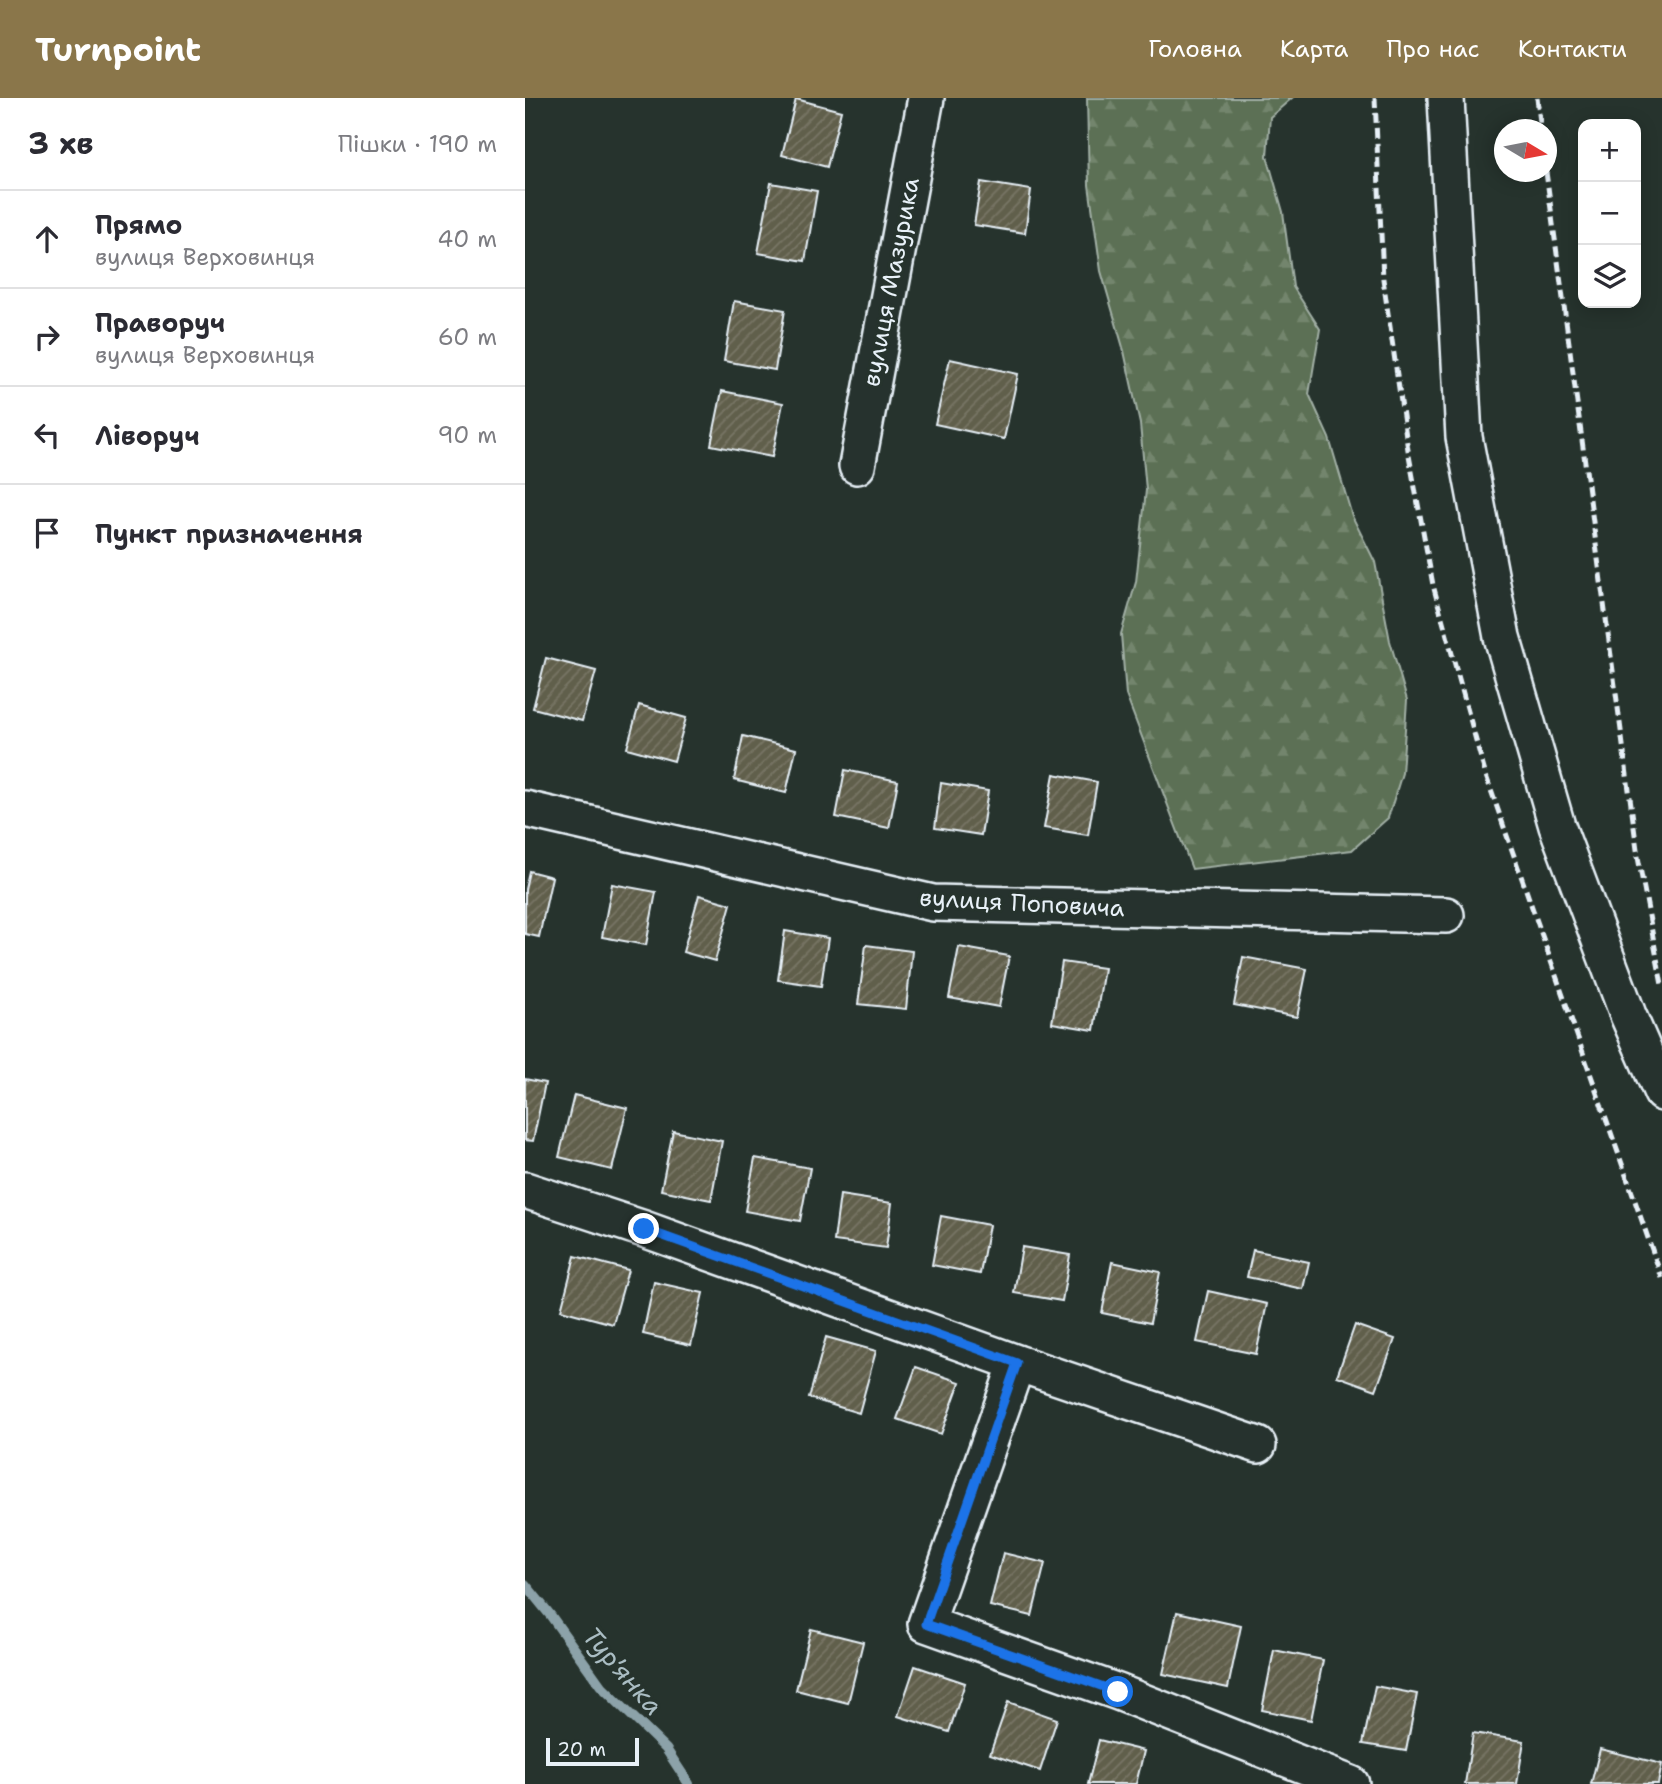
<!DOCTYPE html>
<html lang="uk">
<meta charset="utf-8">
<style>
body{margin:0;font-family:"Shantell Sans",sans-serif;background:#f2f2f3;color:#2b2b33}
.controls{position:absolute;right:21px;top:21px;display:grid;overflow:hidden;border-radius:14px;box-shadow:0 4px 18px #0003}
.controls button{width:63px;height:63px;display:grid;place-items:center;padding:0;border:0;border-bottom:2px solid #e1e1e2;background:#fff;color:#2b2b33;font:35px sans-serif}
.compass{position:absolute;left:969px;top:21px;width:63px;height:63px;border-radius:50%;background:#fff;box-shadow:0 4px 18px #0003;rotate:100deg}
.scale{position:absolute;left:21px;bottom:18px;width:93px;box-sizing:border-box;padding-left:7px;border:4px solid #e8f1f8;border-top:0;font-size:19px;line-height:24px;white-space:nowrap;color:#e8f1f8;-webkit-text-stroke:5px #26332d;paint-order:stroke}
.stop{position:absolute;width:21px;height:21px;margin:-16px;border:5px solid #1a73e8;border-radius:50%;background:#fff}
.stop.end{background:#1a73e8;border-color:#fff;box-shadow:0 2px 7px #0008}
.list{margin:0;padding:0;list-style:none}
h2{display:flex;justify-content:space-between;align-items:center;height:91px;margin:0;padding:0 28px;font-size:30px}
h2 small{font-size:23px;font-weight:400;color:#7c7c81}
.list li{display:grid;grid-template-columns:46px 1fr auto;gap:21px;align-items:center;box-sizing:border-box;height:98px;padding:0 28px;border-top:2px solid #e1e1e2}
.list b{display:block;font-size:26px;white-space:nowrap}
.list p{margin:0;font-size:23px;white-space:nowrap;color:#7c7c81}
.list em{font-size:23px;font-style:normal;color:#7c7c81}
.icon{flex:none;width:38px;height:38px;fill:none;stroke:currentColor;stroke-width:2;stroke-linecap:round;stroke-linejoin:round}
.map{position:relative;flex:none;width:1137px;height:1686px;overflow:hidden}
header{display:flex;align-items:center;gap:42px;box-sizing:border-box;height:98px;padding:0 35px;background:#8a764a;color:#fff}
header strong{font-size:33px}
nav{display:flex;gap:38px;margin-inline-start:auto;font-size:24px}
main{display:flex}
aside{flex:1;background:#fff}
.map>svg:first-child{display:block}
</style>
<header>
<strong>Turnpoint</strong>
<nav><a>Головна</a><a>Карта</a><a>Про нас</a><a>Контакти</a></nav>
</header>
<main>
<aside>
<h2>3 хв<small>Пішки · 190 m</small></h2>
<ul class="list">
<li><svg class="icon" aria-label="ahead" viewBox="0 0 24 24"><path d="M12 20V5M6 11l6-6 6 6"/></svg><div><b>Прямо</b><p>вулиця Верховинця</p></div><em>40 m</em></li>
<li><svg class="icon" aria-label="right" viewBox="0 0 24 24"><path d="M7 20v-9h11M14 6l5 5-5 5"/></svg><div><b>Праворуч</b><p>вулиця Верховинця</p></div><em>60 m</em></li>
<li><svg class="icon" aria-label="left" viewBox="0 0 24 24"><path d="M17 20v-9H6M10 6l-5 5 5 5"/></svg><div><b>Ліворуч</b></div><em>90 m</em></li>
<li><svg class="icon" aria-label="arrive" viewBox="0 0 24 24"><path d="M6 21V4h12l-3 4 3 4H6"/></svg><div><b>Пункт призначення</b></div></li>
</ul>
</aside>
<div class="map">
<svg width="1137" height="1686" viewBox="0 0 1137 1686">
<defs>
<pattern id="forest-firs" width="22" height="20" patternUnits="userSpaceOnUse" patternTransform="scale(1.75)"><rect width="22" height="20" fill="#5c7054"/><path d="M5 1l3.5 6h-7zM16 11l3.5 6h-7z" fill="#73856d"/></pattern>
<pattern id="building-hatch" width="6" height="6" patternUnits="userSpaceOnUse" patternTransform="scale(1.75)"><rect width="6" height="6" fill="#615f4b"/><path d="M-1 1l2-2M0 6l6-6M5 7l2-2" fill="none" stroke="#787666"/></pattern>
</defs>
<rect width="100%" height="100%" fill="#26332d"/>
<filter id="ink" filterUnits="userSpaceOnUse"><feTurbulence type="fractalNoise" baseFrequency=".0143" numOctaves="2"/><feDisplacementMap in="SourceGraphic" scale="14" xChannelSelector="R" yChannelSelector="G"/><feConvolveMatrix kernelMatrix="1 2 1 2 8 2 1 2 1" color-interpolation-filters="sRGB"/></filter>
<g filter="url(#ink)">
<path fill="url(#forest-firs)" stroke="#a2b0a6" stroke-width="2" d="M 562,0 L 767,0 L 745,19 L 742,58 L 758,114 L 768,189 L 795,231 L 784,296 L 804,340 L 827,418 L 850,464 L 865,543 L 882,602 L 877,675 L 863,720 L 827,752 L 667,771 L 601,597 L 596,536 L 611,484 L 621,392 L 615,326 L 599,253 L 576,173 L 564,87 Z"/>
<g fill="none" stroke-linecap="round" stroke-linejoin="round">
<path stroke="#8ca2a9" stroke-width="10" d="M 0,1486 L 26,1518 L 76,1588 L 141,1651 L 164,1686"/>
</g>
<path fill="url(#building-hatch)" stroke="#e8f1f8" stroke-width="2" d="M 271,1 L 316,13 L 302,69 L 257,57 Z
M 456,84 L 506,92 L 500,135 L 449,127 Z
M 246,85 L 292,93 L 280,163 L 233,155 Z
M 209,203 L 260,212 L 250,272 L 199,263 Z
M 425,261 L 493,276 L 479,341 L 410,326 Z
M 197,293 L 258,305 L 247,359 L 186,347 Z
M 21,560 L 71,573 L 57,623 L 8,610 Z
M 114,607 L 161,620 L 149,663 L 102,650 Z
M 218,638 L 271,651 L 261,695 L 209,682 Z
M 320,672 L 373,683 L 364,730 L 311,719 Z
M 529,676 L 572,684 L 563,737 L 519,730 Z
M 416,685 L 463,693 L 456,737 L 410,730 Z
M 4,773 L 27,779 L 14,839 L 0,836 L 0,791 Z
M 87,786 L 131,794 L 121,847 L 77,839 Z
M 174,797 L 206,806 L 190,863 L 158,854 Z
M 260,833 L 303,840 L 296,888 L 253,882 Z
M 341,847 L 387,853 L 381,911 L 333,906 Z
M 434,849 L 484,858 L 474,909 L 424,900 Z
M 718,859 L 782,871 L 772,919 L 709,907 Z
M 537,864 L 579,870 L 569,932 L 527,925 Z
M 0,981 L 20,985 L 8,1043 L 0,1042 Z
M 49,997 L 102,1010 L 87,1072 L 34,1059 Z
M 148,1033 L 197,1043 L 186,1102 L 136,1092 Z
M 230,1060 L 285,1070 L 275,1123 L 220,1113 Z
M 315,1097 L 367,1105 L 361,1150 L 309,1143 Z
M 416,1118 L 464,1127 L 455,1176 L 407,1167 Z
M 497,1149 L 545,1157 L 537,1203 L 489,1195 Z
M 728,1152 L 784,1164 L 778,1191 L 722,1179 Z
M 50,1158 L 103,1172 L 88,1226 L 36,1212 Z
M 587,1164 L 635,1174 L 625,1225 L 577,1215 Z
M 129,1184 L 178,1195 L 166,1247 L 118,1236 Z
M 683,1193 L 742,1206 L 731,1256 L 672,1244 Z
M 830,1227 L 870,1241 L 851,1292 L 812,1278 Z
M 301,1239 L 351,1253 L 334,1315 L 284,1300 Z
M 391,1269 L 435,1284 L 416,1336 L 372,1321 Z
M 478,1455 L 520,1465 L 507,1518 L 465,1508 Z
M 652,1514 L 716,1528 L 703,1590 L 638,1576 Z
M 286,1531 L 338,1544 L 323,1605 L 271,1592 Z
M 749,1552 L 798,1562 L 786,1622 L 737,1612 Z
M 390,1568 L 440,1585 L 424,1634 L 373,1618 Z
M 850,1588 L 892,1596 L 881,1653 L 838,1646 Z
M 483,1604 L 532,1621 L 515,1673 L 465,1656 Z
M 948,1635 L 999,1643 L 992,1686 L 940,1686 Z
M 574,1642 L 619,1653 L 611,1686 L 563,1686 Z
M 1075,1651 L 1137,1666 L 1133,1686 L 1066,1686 Z"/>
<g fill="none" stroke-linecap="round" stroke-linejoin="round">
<g stroke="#e8f1f8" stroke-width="40">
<path id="street" d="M 921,0 L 939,339 L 977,539 L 1032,728 L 1103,917 L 1137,995
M 332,368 L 401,0
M 0,711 L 408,805 L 921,817
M 0,1092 L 119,1131 L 492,1265 L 733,1347
M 492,1265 L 401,1526 L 593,1594 L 826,1686"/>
</g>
<use href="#street" stroke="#26332d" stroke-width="35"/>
<path stroke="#e8f1f8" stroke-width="5" stroke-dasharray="10 5" stroke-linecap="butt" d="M 850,0 L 858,181 L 883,352 L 908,487 L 960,675 L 1137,1180
M 1012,0 L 1016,32
M 1021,74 L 1113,759 L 1137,887"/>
</g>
</g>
<g fill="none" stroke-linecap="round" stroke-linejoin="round" filter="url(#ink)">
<path stroke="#1a73e8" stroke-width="9" d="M 119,1131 L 492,1265 L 401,1526 L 593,1594"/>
</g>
<g text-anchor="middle" stroke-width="6" stroke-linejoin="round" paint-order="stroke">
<g font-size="24" fill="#e8f1f8" stroke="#26332d">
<text transform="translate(366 184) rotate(-79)" y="8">вулиця Мазурика</text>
<text transform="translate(497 805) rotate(3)" y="8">вулиця Поповича</text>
</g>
<g font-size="26" font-style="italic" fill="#aabdc3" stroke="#26332d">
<text transform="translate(98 1573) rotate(49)" y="9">Тур'янка</text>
</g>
</g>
</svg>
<div class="controls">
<button>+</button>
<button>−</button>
<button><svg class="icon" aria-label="layers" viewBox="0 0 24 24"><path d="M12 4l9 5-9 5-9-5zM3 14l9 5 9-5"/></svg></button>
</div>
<svg class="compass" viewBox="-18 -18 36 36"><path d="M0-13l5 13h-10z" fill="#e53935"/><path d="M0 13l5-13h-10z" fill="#7c7c81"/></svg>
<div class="scale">20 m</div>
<div class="stop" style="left:593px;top:1594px"></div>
<div class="stop end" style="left:119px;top:1131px"></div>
</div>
</main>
